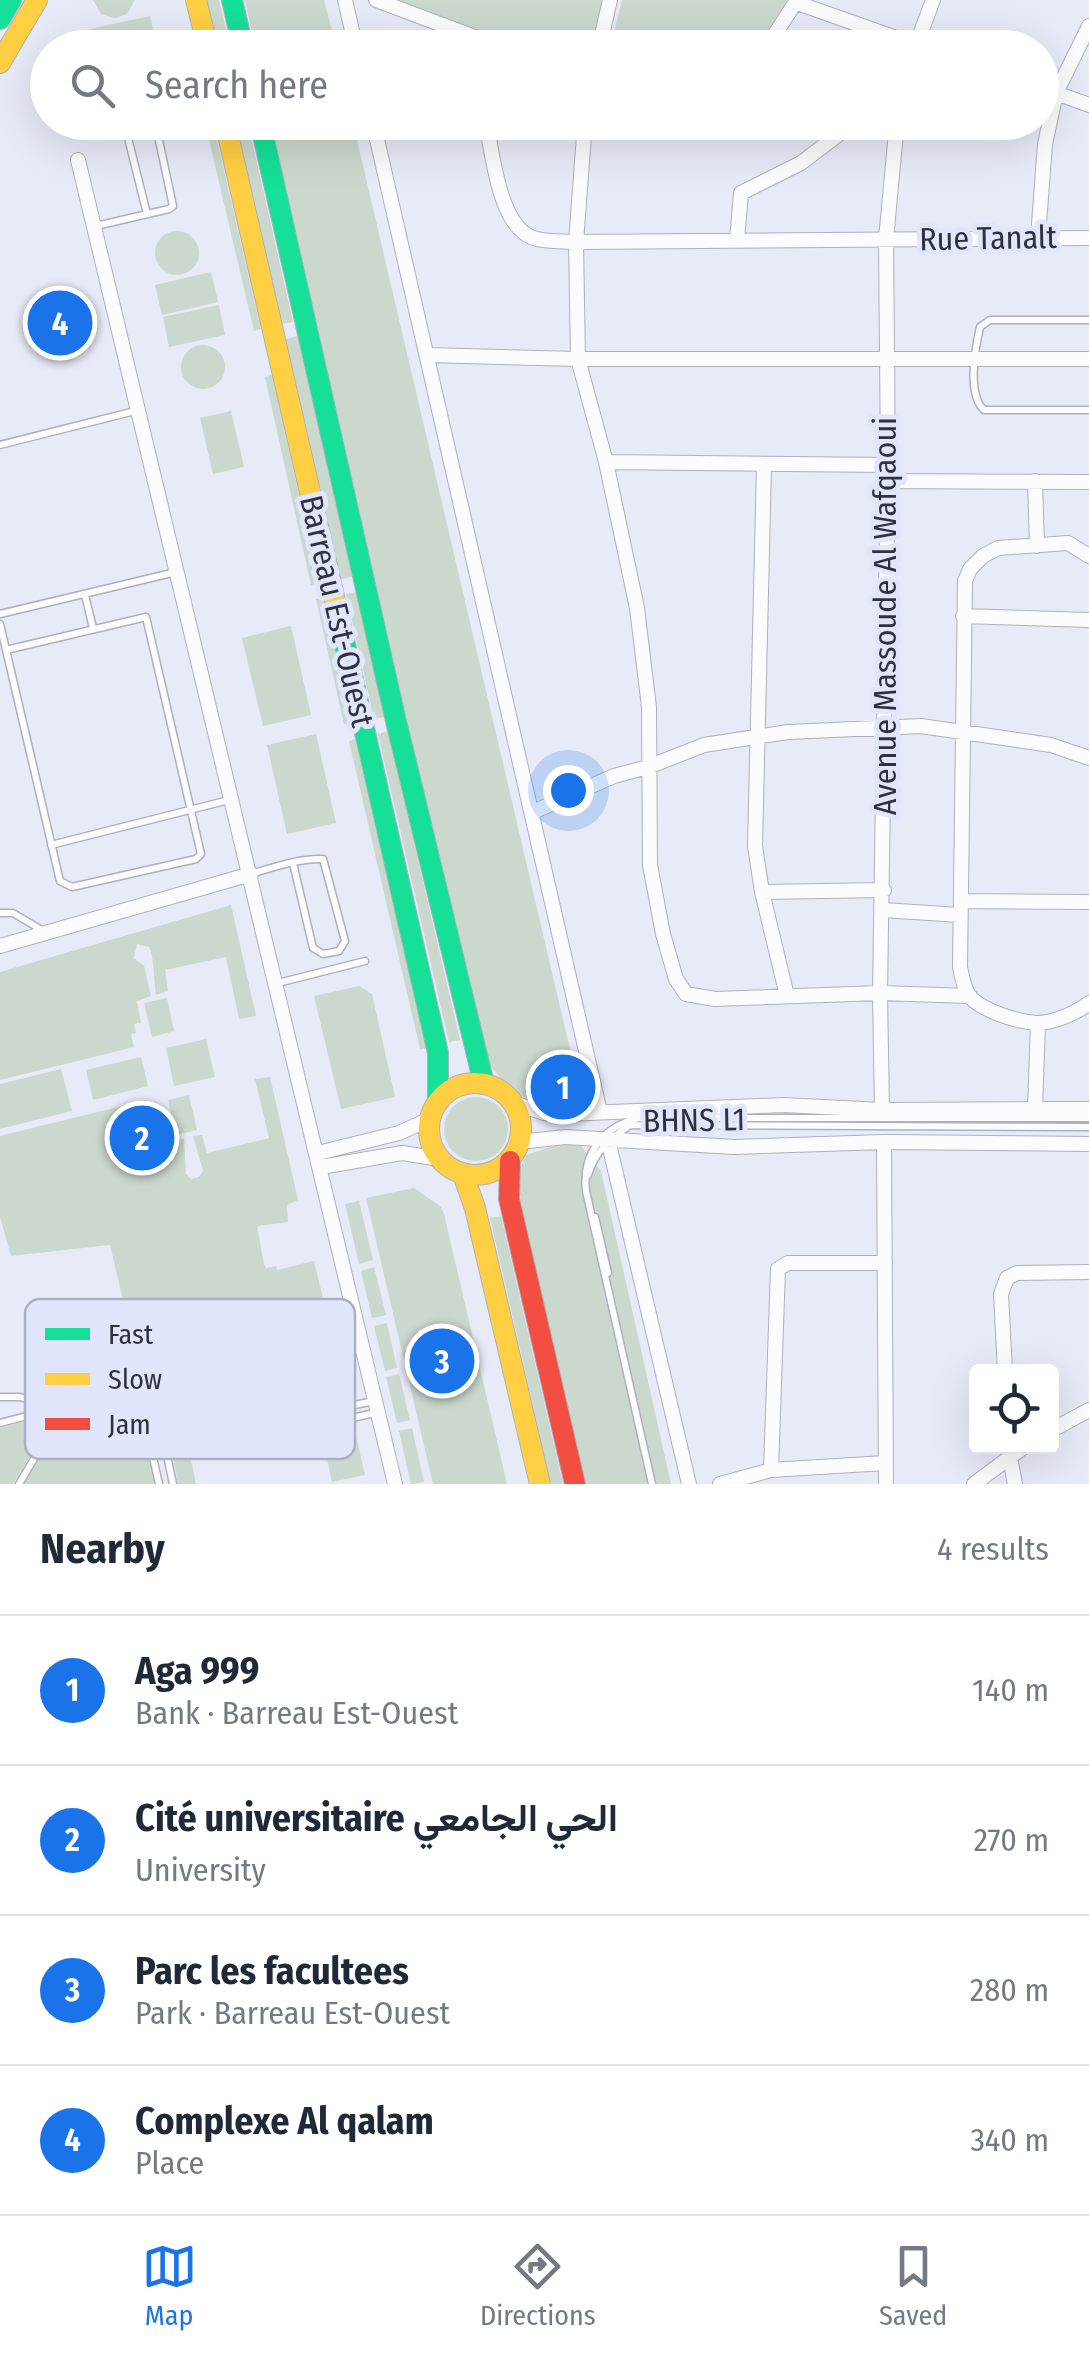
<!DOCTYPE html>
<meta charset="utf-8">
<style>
body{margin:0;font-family:"Fira Sans Condensed",Vazirmatn,sans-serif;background:#f2f2f3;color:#1f2937}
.controls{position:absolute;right:30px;bottom:30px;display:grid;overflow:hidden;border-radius:10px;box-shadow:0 10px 40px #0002}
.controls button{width:90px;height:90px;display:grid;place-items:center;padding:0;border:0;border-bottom:2px solid #e0e1e3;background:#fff;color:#1f2937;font:50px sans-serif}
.you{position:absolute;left:568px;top:790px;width:35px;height:35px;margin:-25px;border:8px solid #fff;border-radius:50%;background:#1a73e8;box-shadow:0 0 0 15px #1a73e833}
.badge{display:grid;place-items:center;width:65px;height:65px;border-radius:50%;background:#1a73e8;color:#fff;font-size:32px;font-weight:700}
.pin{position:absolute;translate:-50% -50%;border:5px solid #fff;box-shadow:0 2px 10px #0006}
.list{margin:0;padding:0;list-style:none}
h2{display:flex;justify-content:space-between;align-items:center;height:130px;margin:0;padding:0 40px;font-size:42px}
h2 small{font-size:32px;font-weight:400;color:#747a83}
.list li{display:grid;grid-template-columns:65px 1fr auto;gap:30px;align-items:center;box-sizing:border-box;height:150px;padding:0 40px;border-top:2px solid #e0e1e3}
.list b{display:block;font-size:38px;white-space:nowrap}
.list p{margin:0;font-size:32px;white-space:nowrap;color:#747a83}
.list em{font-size:32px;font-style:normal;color:#747a83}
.icon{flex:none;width:55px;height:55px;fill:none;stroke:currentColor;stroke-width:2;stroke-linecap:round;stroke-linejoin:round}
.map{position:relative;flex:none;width:1089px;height:1484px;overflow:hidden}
.search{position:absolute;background:#fff;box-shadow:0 10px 40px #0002;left:30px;right:30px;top:30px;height:110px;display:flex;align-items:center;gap:25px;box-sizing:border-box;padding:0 35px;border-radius:55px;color:#747a83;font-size:38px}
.sheet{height:730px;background:#fff}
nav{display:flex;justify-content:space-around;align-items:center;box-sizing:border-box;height:140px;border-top:2px solid #e0e1e3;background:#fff;font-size:28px;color:#747a83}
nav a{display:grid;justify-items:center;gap:5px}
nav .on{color:#1a73e8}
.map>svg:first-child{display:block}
</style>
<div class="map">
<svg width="1089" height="1484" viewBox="0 0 1089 1484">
<rect width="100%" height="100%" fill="#e7eaf7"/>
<path fill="#cbd8cd" d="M 93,0 L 135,0 L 127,14 L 114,18 L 101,14 Z
M 207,0 L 219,0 L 230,47 L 218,47 Z
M 245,0 L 324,0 L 336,47 L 255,47 Z
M 393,0 L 604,0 L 592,48 L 526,47 Z
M 622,0 L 790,0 L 772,33 L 757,47 L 610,48 Z
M 150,16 L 157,47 L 93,47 L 90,29 Z
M 205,123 L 213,123 L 261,329 L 254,331 Z
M 236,123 L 248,123 L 293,322 L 282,324 Z
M 271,123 L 353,123 L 580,1092 L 577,1104 C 546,1115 512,1095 493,1069 C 488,1061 484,1049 480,1040 Z
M155 253a22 22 0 1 1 44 0a22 22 0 1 1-44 0Z
M 211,272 L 218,302 L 162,315 L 155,285 Z
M 219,305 L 225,335 L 169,347 L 163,317 Z
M 298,336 L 352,577 L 341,579 L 286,339 Z
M181 367a22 22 0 1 1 44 0a22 22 0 1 1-44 0Z
M 272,375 L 319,583 L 311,585 L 265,377 Z
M 231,411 L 244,467 L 213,474 L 200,418 Z
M 357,592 L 385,717 L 374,719 L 346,594 Z
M 323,598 L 352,723 L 344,724 L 316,599 Z
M 291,626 L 311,715 L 263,726 L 242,638 Z
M 388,731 L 460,1040 L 449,1042 L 378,734 Z
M 316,734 L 336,823 L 287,834 L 267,745 Z
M 355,739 L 427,1048 L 420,1049 L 349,741 Z
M 231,905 L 256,1016 L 239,1019 L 226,957 L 165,970 L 168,991 L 156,995 C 154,982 154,956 149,947 L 137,944 L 134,958 L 144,966 L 151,996 L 137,1001 L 141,1023 L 134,1024 L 136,1033 L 131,1034 L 134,1047 L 0,1080 L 0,972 Z
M 359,986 L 372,994 L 395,1097 L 341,1109 L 314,996 Z
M 167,998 L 174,1031 L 152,1037 L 144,1003 Z
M 206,1039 L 215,1077 L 174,1086 L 166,1048 Z
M 141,1057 L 148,1086 L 93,1100 L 86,1070 Z
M 61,1069 L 72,1111 L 0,1129 L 0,1084 Z
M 270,1077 L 298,1200 L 287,1205 L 288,1222 L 257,1226 L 264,1265 L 266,1268 L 276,1266 L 277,1270 L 314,1261 L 328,1319 L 322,1317 L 325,1313 L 310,1301 L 304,1312 L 295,1307 L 299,1342 L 142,1380 L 110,1245 L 11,1256 L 0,1217 L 0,1136 L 146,1100 L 149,1112 L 155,1111 L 157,1118 L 164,1117 L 170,1142 L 184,1139 L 186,1174 L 191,1179 L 199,1177 L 203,1171 L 193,1136 L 202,1135 L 207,1153 L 269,1138 L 255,1079 Z
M 189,1095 L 197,1130 L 176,1135 L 168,1100 Z
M444 1129a32 32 0 1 1 64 0a32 32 0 1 1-64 0Z
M 569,1145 L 581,1146 L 601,1171 L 671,1484 L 585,1484 L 523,1216 L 518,1174 L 526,1155 L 553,1146 Z
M 414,1188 L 441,1207 L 444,1214 L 507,1484 L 433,1484 L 366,1198 Z
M 359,1201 L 373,1260 L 359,1264 L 345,1204 Z
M 501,1216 L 563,1484 L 551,1484 L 490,1218 Z
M 374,1267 L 386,1315 L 372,1318 L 361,1271 Z
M 387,1323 L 397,1368 L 385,1371 L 374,1326 Z
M 257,1363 L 263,1388 L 178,1395 L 196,1484 L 178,1484 L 160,1389 L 170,1383 Z
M 399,1374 L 410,1420 L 397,1423 L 386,1377 Z
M 134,1394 L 155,1484 L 23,1484 L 68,1410 Z
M 50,1415 L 51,1421 L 13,1484 L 0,1484 L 0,1428 Z
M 348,1424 L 354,1428 L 365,1475 L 332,1482 L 321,1430 Z
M 412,1428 L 424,1482 L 411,1484 L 399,1431 Z"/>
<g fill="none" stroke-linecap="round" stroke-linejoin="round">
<g stroke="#aeb1bb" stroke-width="9">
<path id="lane" d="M 96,226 L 169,209 L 173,206 L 157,131 L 150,124 L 132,127 L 128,138 L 147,214
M 1089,320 L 990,320 L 980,327 C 975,349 967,394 984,410 L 1089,410
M 0,445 L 139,410
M 85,595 L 93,628
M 0,614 L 176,572
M 0,624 C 20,709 40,795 60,881 L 72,887 L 196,859 L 201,854 L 146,617 L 6,650
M 51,845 L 229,800
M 251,874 C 274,867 300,858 323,859 L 345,941 L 339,951 L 323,954 L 313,948 L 293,863
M 0,913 L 13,913 L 45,932
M 278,983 L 365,961
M 588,1175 C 595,1151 610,1139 630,1125 L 1089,1127
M 595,1217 L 608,1273
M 152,1384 L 173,1484
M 137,1387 L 159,1484
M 0,1397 L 20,1397 L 54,1408
M 310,1421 L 316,1413 L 374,1401
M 0,1423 L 143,1386 L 359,1336
M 289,1425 L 310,1421 L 319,1425 L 375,1413
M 19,1484 L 64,1408
M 652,1484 L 586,1191 C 582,1153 602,1127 639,1118 L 1089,1118"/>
</g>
<g stroke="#aeb1bb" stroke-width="16">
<path id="street" d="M 345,0 L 356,48
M 376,0 L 504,48
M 797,3 L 925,48
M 599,48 L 610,0
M 766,48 L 797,0
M 915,48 L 933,0
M 1042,88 L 1089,105
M 373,122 L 600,1112
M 486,122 C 493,155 499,231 537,239 C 549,242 564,241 576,242 L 1089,238
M 585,122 L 576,242 L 578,359 L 606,462 L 637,608 L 649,707 L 650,865 L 663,934 L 676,979 L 686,994 L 715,999 L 880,993 L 970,996
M 866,122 L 897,124
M 78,160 L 395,1484
M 1038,237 L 1045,144 L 1056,93 L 1089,26
M 737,240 L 741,193 L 801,163 L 855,122
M 427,355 L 578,359 L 1089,359
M 606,462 L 888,465
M 764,465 L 755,846 L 762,892 L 787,996
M 887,481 L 1089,482
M 1035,481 L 1037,546
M 1089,556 L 1068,543 L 998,548 L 983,556 L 970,569 L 965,581 L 960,967 C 962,977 964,989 970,997 C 983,1011 1018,1022 1037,1023 C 1053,1023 1077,1013 1089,1003
M 963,616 L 1089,620
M 533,812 L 614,776 L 648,767 L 704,745 L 788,732 L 921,726 L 1051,745 L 1089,758
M 762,892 L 884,890
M 961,901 L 1089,902
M 883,910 L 960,915
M 0,946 L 251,874
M 514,1103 L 544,1113 L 564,1114 L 784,1105 L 882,1110 L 1089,1109
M 1035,1109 L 1038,1023
M 882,1110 L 880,993 L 888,465 L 886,239 L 897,122
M 608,1140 L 689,1484
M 520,1142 L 565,1137 L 734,1147 L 884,1142 L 1089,1144
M 884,1142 L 886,1484
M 318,1153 L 399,1133 L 430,1119
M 321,1167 L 402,1153 L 440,1159
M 1005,1372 L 1001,1294 L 1007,1278 L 1017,1273 L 1089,1272
M 1052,1430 L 1089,1410
M 1009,1452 L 1015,1484
M 771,1470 L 778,1269 L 788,1263 L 885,1263
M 720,1484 L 771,1470 L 885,1463
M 974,1484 L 1025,1446"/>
</g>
<g stroke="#aeb1bb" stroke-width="22">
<path id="fast" d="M 232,0 L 243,48
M 0,19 L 11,0
M 260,122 L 396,721 L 484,1084
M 338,614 L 438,1053 L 438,1102"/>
</g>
<g stroke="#aeb1bb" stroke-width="22">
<path id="slow" d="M 196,0 L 208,48
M 0,63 L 37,0
M 225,122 L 338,614
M429 1129a46 46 0 1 1 92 0a46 46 0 1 1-92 0Z
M 463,1174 L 475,1208 L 540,1484"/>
</g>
<g stroke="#aeb1bb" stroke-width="22">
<path id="jam" d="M 510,1161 L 509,1199 L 575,1484"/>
</g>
<use href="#lane" stroke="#fbfcfe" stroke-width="6"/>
<use href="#street" stroke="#fbfcfe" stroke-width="14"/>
<use href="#fast" stroke="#16e098" stroke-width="20"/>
<use href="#slow" stroke="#ffcf43" stroke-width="20"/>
<use href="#jam" stroke="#f24e42" stroke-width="20"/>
</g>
<g text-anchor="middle" stroke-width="10" stroke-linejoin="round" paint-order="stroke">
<g font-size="32" fill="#30323b" stroke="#e1e6fd">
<text transform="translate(988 238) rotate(-1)" y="11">Rue Tanalt</text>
<text transform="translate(337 611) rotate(77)" y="11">Barreau Est-Ouest</text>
<text transform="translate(885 616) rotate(-90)" y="11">Avenue Massoude Al Wafqaoui</text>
<text transform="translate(694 1120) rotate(-1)" y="11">BHNS L1</text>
</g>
</g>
<rect x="25" y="1299" width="330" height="160" rx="15" fill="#e1e6fd" stroke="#acb0c3" stroke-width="2.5"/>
<rect x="45" y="1328" width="45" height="12" fill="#16e098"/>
<rect x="45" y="1373" width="45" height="12" fill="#ffcf43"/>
<rect x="45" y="1418" width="45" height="12" fill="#f24e42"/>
<g font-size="28" fill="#30323b">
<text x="108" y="1344">Fast</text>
<text x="108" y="1389">Slow</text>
<text x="108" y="1434">Jam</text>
</g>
</svg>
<div class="controls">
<button><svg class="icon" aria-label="locate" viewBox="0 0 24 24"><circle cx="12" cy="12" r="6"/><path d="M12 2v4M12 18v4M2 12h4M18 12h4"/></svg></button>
</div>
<div class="you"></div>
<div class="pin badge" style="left:563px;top:1087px">1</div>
<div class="pin badge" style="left:142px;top:1138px">2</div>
<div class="pin badge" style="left:442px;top:1361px">3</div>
<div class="pin badge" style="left:60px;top:323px">4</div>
<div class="search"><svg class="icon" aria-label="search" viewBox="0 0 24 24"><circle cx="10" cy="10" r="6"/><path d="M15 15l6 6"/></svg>Search here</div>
</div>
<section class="sheet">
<h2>Nearby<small>4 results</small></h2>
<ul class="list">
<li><span class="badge">1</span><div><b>Aga 999</b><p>Bank · Barreau Est-Ouest</p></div><em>140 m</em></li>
<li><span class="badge">2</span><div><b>Cité universitaire الحي الجامعي</b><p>University</p></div><em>270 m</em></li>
<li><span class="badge">3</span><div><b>Parc les facultees</b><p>Park · Barreau Est-Ouest</p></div><em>280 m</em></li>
<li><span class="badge">4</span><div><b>Complexe Al qalam</b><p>Place</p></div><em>340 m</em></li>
</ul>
</section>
<nav>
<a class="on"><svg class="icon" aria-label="map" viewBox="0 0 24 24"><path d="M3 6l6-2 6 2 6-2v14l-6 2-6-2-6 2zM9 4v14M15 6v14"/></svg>Map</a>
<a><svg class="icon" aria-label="directions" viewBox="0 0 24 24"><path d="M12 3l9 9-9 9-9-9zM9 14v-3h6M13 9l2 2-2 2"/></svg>Directions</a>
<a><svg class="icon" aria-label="saved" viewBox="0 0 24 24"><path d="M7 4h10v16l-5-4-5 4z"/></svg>Saved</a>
</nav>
